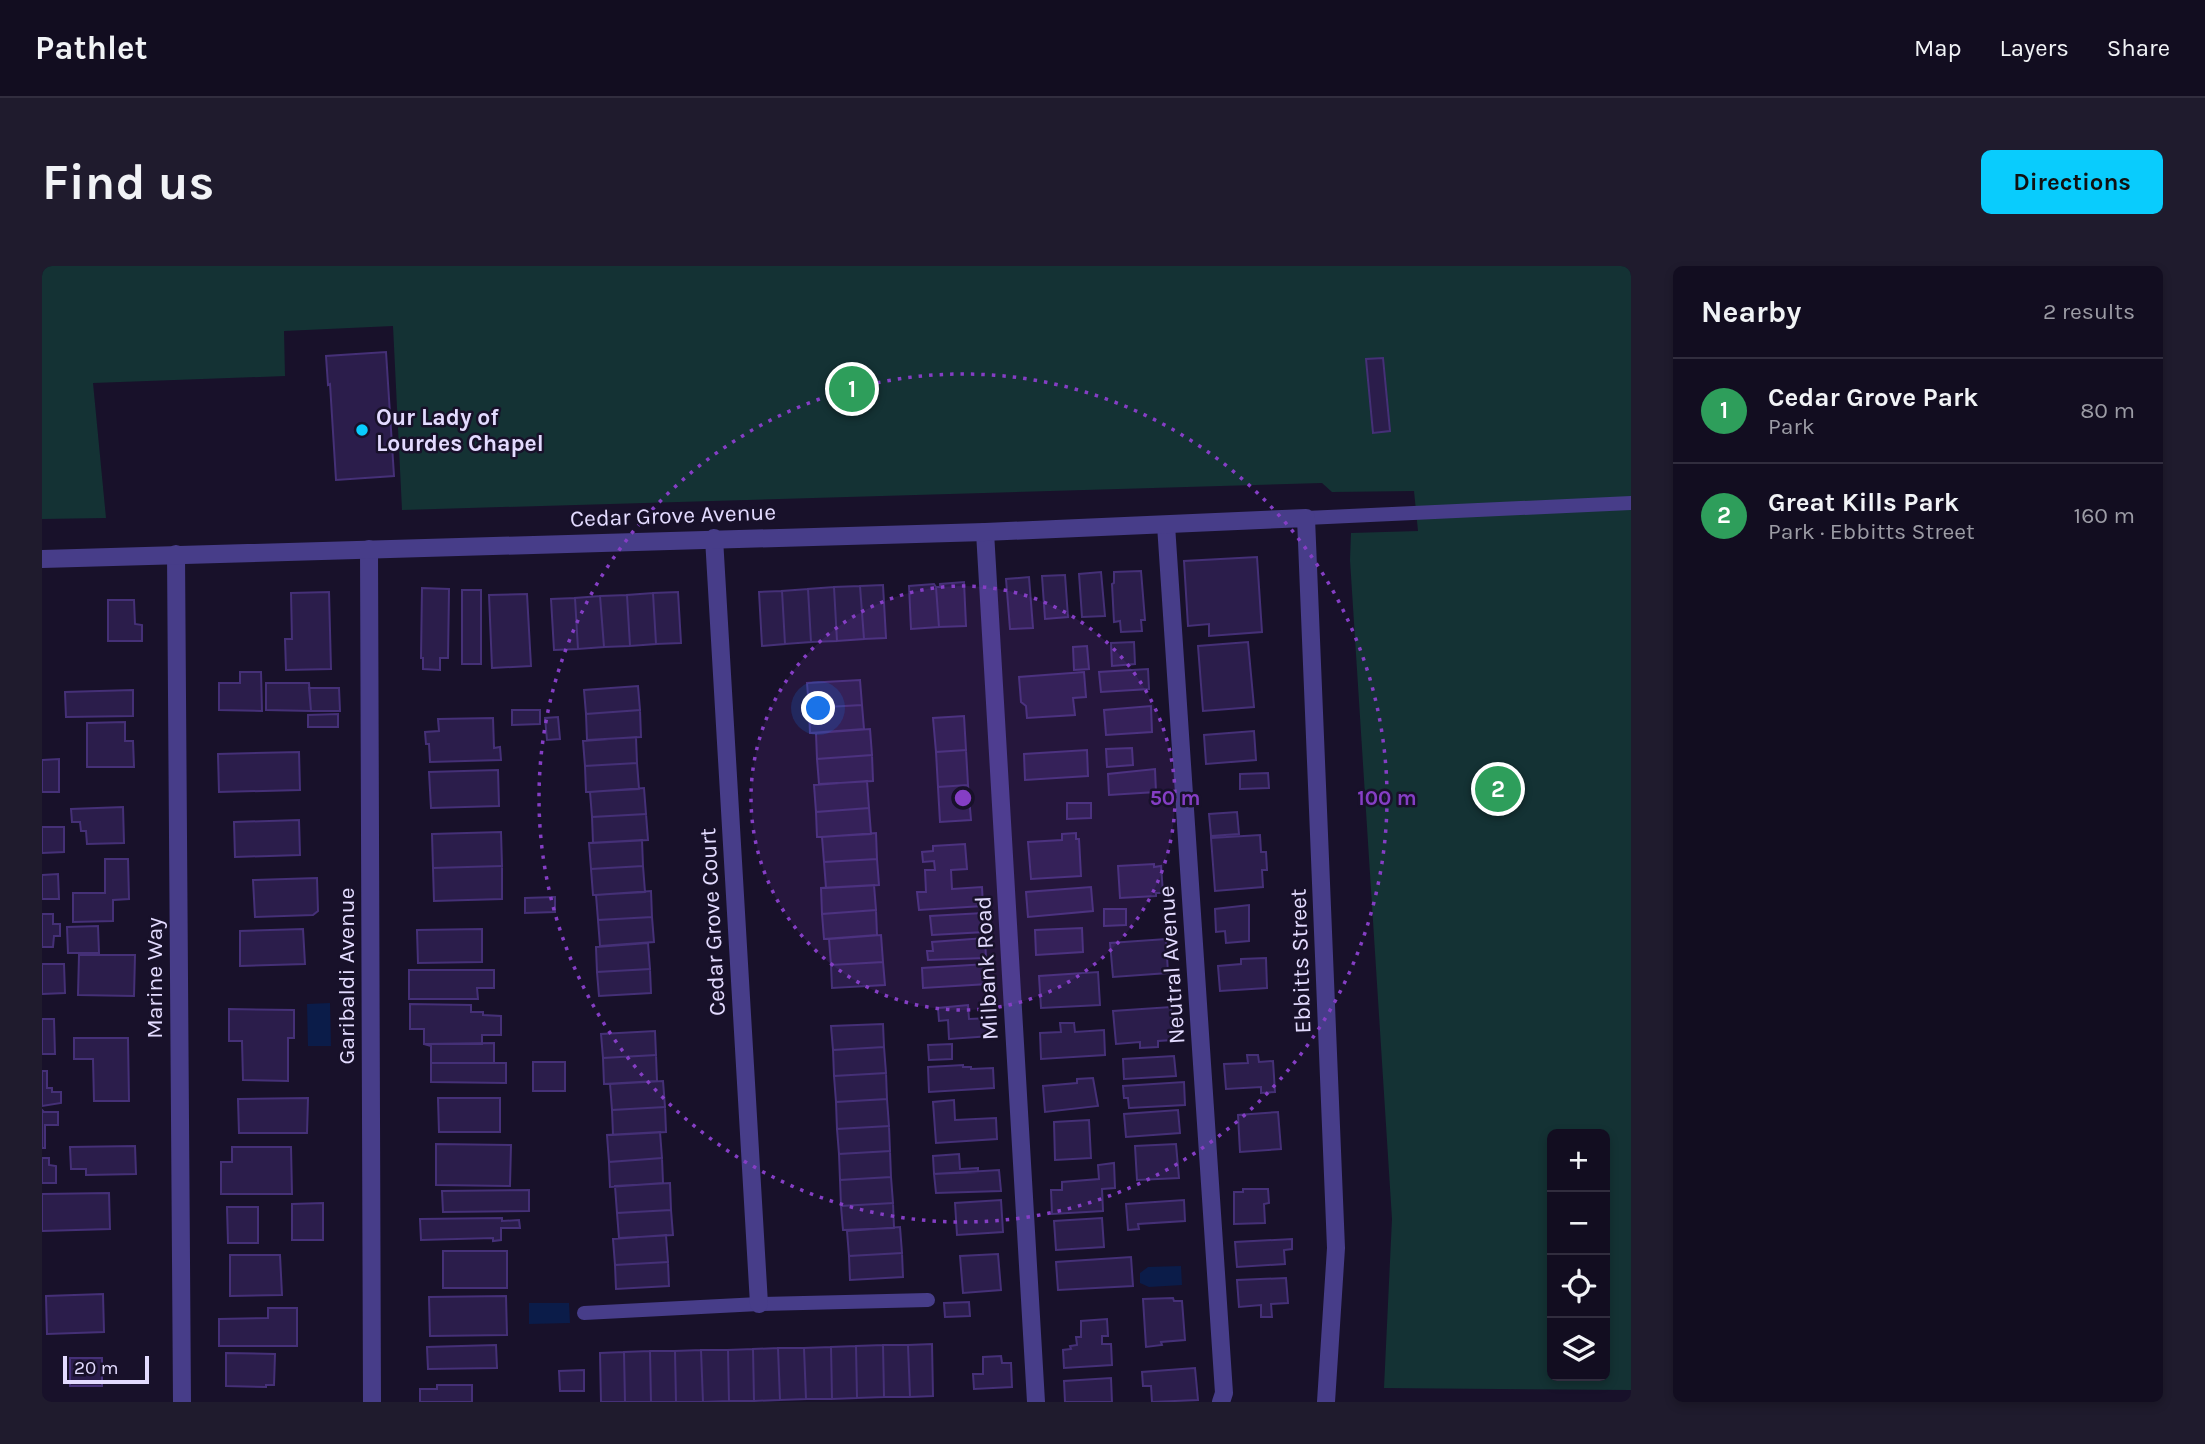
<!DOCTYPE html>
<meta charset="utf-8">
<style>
body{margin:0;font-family:Karla,sans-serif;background:#1f1b2d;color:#f1f3f6}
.controls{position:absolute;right:21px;bottom:21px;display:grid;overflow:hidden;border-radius:10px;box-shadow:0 4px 10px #0003}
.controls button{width:63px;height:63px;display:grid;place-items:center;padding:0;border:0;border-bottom:2px solid #312d3e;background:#120d20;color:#f1f3f6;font:35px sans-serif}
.scale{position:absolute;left:21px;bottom:18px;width:86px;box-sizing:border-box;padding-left:7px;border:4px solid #e3dbff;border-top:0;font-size:19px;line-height:24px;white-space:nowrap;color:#e3dbff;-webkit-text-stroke:5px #18112a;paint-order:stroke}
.you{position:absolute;left:777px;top:443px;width:24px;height:24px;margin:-18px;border:5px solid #fff;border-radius:50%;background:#1a73e8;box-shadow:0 0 0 10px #1a73e833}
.badge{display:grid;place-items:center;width:46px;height:46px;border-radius:50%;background:#09ccfd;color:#fff;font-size:23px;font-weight:700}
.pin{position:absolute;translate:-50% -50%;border:4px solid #fff;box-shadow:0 2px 7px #0006}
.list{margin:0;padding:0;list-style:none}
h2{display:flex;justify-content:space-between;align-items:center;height:91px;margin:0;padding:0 28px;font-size:30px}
h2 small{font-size:23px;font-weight:400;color:#9c9ca5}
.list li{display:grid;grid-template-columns:46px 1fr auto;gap:21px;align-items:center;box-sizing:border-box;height:105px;padding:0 28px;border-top:2px solid #312d3e}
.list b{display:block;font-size:26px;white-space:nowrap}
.list p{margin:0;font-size:23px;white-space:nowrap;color:#9c9ca5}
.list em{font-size:23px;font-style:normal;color:#9c9ca5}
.icon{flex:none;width:38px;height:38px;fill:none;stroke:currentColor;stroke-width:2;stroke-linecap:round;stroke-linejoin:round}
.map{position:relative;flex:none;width:1589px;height:1136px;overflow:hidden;border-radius:10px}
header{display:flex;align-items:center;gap:42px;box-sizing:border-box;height:98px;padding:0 35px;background:#120d20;border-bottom:2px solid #312d3e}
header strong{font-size:33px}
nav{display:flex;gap:38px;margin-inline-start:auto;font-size:24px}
.intro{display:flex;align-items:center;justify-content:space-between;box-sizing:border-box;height:168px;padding:0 42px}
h1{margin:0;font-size:49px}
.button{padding:18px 32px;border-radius:10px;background:#09ccfd;color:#111;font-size:24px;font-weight:700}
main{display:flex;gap:42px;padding:0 42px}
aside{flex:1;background:#120d20;border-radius:10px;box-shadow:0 4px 10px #0003}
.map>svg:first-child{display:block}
</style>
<header>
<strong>Pathlet</strong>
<nav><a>Map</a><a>Layers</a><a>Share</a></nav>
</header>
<div class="intro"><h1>Find us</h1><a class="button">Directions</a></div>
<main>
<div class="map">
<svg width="1589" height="1136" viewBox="0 0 1589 1136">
<rect width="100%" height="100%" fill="#18112a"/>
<path fill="#143234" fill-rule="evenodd" d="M 0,0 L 1589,0 L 1589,1124 L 1342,1122 L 1350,953 L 1308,294 L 1309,267 L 1376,265 L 1372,225 L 1290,226 L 1280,217 L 360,244 L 351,60 L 242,65 L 243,110 L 51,117 L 64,252 L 0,253 ZM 1510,868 L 1563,868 L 1563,1110 L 1510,1110 Z"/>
<path fill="#0b1c49" d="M 288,737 L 289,780 L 266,780 L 265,738 Z
M 1139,1000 L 1140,1019 L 1107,1021 L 1098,1017 L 1098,1007 L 1106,1001 Z
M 487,1037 L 527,1037 L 528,1057 L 487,1058 Z"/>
<path fill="#2b1d4b" stroke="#453077" stroke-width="2" d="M 344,86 L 352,210 L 294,214 L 288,118 L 286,119 L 284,90 Z
M 1341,92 L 1348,165 L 1331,167 L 1324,93 Z
M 1215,291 L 1220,366 L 1167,370 L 1167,358 L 1146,360 L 1142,295 Z
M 1099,305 L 1103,354 L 1099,354 L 1100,365 L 1079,366 L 1078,355 L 1072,356 L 1070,318 L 1072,317 L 1072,306 Z
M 1059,306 L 1063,350 L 1040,351 L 1037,308 Z
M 1023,309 L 1026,351 L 1003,353 L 1000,310 Z
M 987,311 L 991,362 L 968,363 L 964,313 Z
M 922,316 L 924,360 L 897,361 L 894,321 L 898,321 L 898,318 Z
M 892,318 L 894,321 L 897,361 L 869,363 L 867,320 Z
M 841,319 L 844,372 L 822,373 L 818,320 Z
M 818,320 L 822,373 L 795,375 L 792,321 Z
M 792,321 L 795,375 L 769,376 L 766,323 Z
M 380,322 L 407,323 L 406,392 L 398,392 L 398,404 L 381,403 L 381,392 L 379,392 Z
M 766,323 L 769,376 L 743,378 L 740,325 Z
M 420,324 L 439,324 L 439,398 L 420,398 Z
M 740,325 L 743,378 L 720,380 L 717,326 Z
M 287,326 L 289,403 L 244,404 L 243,373 L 250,373 L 249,327 Z
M 636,326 L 639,377 L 614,378 L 611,327 Z
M 611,327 L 614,378 L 588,380 L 585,329 Z
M 485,328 L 489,400 L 450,402 L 447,329 Z
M 585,329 L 588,380 L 562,381 L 558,330 Z
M 558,330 L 562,381 L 536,383 L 533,332 Z
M 533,332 L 536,383 L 512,384 L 509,333 Z
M 66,334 L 92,334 L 93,358 L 100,359 L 100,375 L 66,375 Z
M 1092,376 L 1093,398 L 1070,400 L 1069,377 Z
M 1206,376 L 1212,441 L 1161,445 L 1156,380 Z
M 1045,380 L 1047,403 L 1032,404 L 1031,381 Z
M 1106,403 L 1107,423 L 1059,426 L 1057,406 Z
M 198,406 L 219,406 L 220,445 L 177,444 L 177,417 L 198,417 Z
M 1042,406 L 1044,431 L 1031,432 L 1033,449 L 985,452 L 984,440 L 979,436 L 977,411 Z
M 818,414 L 820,439 L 767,442 L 765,417 Z
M 224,417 L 267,417 L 269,445 L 224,444 Z
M 596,420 L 598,444 L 544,448 L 542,424 Z
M 267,422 L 297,422 L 298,445 L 269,445 Z
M 91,424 L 91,450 L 24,451 L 23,426 Z
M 820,439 L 822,463 L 768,467 L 767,442 Z
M 1109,440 L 1110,466 L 1064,469 L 1062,444 Z
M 470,444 L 498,444 L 498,458 L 470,459 Z
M 598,444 L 599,471 L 545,474 L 544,448 Z
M 296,448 L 296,461 L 266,461 L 266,449 Z
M 922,450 L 924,484 L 894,486 L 891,452 Z
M 516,451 L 518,473 L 505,474 L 503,452 Z
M 451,452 L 452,482 L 458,481 L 459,494 L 388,496 L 387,478 L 384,478 L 383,466 L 397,465 L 396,453 Z
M 83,456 L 83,475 L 91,475 L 92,501 L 45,501 L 45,457 Z
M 828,463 L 830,489 L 775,493 L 774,467 Z
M 1212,465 L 1214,494 L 1164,498 L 1162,469 Z
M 594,471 L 595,497 L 543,500 L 541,475 Z
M 1090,482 L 1091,499 L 1065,501 L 1064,483 Z
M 924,484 L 926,519 L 896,521 L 894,486 Z
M 1045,484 L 1046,510 L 983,514 L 982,488 Z
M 257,486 L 258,524 L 177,526 L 176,488 Z
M 830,489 L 831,515 L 777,518 L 775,493 Z
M 17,493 L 17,526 L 0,526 L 0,494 Z
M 595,497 L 597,523 L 544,526 L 543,500 Z
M 1113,503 L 1114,526 L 1067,529 L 1066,508 Z
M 456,504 L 457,540 L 389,542 L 387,506 Z
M 1226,507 L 1227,522 L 1198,523 L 1198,508 Z
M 825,515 L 827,542 L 774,546 L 772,519 Z
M 926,519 L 929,554 L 898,556 L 896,521 Z
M 602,522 L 604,548 L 550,551 L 548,526 Z
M 1025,537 L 1049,537 L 1049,552 L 1025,553 Z
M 81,541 L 82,577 L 45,578 L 44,565 L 39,565 L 38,556 L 30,556 L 29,543 Z
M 827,542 L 829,568 L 775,571 L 774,546 Z
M 1195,546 L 1197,568 L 1169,570 L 1167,548 Z
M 604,548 L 606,574 L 551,577 L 550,551 Z
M 257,554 L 258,589 L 193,591 L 192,556 Z
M 0,561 L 22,561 L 22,586 L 0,587 Z
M 459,566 L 460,600 L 391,602 L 390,568 Z
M 834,567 L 835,593 L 782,596 L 780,571 Z
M 1034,567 L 1034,573 L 1037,573 L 1039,610 L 989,613 L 986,576 L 1020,574 L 1020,568 Z
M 1218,569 L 1219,586 L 1224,586 L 1225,604 L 1220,604 L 1221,621 L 1173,625 L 1169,572 Z
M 600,574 L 601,600 L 549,603 L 547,577 Z
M 923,578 L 925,603 L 909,604 L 910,623 L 940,621 L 941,640 L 877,644 L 875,626 L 884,626 L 883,604 L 893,604 L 892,595 L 881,596 L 880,586 L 891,585 L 891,580 Z
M 63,593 L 86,593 L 87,633 L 71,634 L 71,655 L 31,656 L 31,627 L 63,627 Z
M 835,593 L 837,619 L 784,622 L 782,596 Z
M 1112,598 L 1112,601 L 1119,600 L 1121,627 L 1114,627 L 1114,630 L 1078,632 L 1076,600 Z
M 460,600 L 460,633 L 392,635 L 391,602 Z
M 601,600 L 603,626 L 551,629 L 549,603 Z
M 16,608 L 17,633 L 0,633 L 0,609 Z
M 275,612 L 276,645 L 271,649 L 213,651 L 211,614 Z
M 832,619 L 834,644 L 780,648 L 779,622 Z
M 1049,621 L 1051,645 L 986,651 L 984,626 Z
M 609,625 L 610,651 L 556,654 L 554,629 Z
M 513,631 L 513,646 L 483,647 L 483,632 Z
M 1207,639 L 1207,675 L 1184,677 L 1183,665 L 1174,666 L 1173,643 Z
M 1062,643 L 1084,643 L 1084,659 L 1062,660 Z
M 834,644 L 835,669 L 782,673 L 780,648 Z
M 941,647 L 943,666 L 890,669 L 888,650 Z
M 0,648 L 11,648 L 11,658 L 18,658 L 18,670 L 12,670 L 11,681 L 0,681 Z
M 610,651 L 612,676 L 558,680 L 556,654 Z
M 56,660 L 57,687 L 26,687 L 25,661 Z
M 1040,662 L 1041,686 L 994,689 L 993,664 Z
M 261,663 L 263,698 L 198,700 L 198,665 Z
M 440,663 L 440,696 L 376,697 L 375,664 Z
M 839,669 L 841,696 L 789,699 L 787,673 Z
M 943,672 L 944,692 L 886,694 L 885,685 L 891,685 L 890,676 Z
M 1124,673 L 1126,707 L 1071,711 L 1068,677 Z
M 606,677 L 608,703 L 555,706 L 554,681 Z
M 37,689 L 93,689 L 92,730 L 36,729 Z
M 1224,692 L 1225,722 L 1178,725 L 1176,700 L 1199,698 L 1199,693 Z
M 841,696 L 843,719 L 790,722 L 789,699 Z
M 0,698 L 22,698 L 23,727 L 0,728 Z
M 945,698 L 946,718 L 881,722 L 880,702 Z
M 608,703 L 609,727 L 557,730 L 555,706 Z
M 367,704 L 452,704 L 452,722 L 435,722 L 436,733 L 367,733 Z
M 1056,706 L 1058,739 L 999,742 L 997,710 Z
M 368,738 L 429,739 L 429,746 L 441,746 L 441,749 L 459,750 L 459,769 L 440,769 L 440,778 L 382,778 L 382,763 L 368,763 Z
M 926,739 L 927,753 L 948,752 L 949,770 L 907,773 L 906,754 L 897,755 L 896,742 Z
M 1129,741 L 1131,774 L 1116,775 L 1116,781 L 1098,782 L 1098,776 L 1074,778 L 1071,745 Z
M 187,743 L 252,744 L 252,772 L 246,772 L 246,815 L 201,814 L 200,775 L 187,775 Z
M 0,753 L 12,753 L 13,788 L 0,788 Z
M 1018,757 L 1032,757 L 1033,766 L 1062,764 L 1063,789 L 999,793 L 998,767 L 1019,766 Z
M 841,758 L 842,781 L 791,784 L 789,760 Z
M 613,765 L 614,789 L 561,792 L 559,768 Z
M 32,772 L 86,772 L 87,835 L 52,835 L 51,793 L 32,793 Z
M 452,777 L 452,797 L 389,797 L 389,780 L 382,778 Z
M 910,778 L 910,793 L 887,794 L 886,779 Z
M 842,781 L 844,807 L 792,810 L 791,784 Z
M 614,789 L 615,815 L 562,818 L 561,792 Z
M 1205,789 L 1216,789 L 1217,796 L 1231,795 L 1233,826 L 1219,827 L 1219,821 L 1184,823 L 1182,798 L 1206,797 Z
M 1132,790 L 1134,810 L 1082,813 L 1081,793 Z
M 491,796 L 523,796 L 523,825 L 491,825 Z
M 389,797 L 464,797 L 464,817 L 389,816 Z
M 921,799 L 921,801 L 929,801 L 929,803 L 951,802 L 952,822 L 887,826 L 886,801 Z
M 0,805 L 5,805 L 5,822 L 10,822 L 10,826 L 19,826 L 19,837 L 0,840 Z
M 844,807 L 845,833 L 794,836 L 792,810 Z
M 1051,812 L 1056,840 L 1003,846 L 1001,820 L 1035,817 L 1035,813 Z
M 621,815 L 623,841 L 570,844 L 568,818 Z
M 1142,816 L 1143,839 L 1087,842 L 1086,832 L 1082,832 L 1081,820 Z
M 266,832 L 265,867 L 197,867 L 196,833 Z
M 396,832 L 458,832 L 458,866 L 397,866 Z
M 845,833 L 847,860 L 795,863 L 794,836 Z
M 912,834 L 913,854 L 954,852 L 955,873 L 894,877 L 891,836 Z
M 623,841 L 624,866 L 571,869 L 570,844 Z
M 0,844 L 2,846 L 16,846 L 16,859 L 3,859 L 3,882 L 0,882 Z
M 1136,844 L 1138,867 L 1084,871 L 1082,848 Z
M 1236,846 L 1239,883 L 1198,886 L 1196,849 Z
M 1047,854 L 1049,892 L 1013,894 L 1012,856 Z
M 847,860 L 848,885 L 797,888 L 795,863 Z
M 618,866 L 620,892 L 567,896 L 565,869 Z
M 394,878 L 469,879 L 468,920 L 394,919 Z
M 1134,878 L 1137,912 L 1095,914 L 1093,880 Z
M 93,880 L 94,908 L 44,909 L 44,903 L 29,903 L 28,881 Z
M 190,881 L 249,881 L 250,928 L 179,928 L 179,896 L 190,896 Z
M 848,885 L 849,911 L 798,914 L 797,888 Z
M 917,888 L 918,903 L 936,902 L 936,906 L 892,908 L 891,890 Z
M 0,892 L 7,892 L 7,899 L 14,900 L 14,917 L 0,917 Z
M 620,892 L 621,917 L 568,921 L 567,896 Z
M 1072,897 L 1073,922 L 1060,923 L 1061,945 L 1010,948 L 1009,924 L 1020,924 L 1020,916 L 1057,913 L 1056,899 Z
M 957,904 L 959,925 L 894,927 L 892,908 Z
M 849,911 L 851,937 L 799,940 L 798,914 Z
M 628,917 L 629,944 L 575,947 L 573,920 Z
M 1201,923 L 1226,923 L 1227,937 L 1222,938 L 1223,957 L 1192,958 L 1192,926 L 1201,926 Z
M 487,924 L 487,945 L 401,946 L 400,925 Z
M 67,927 L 68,963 L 0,965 L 0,928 Z
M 959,934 L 961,966 L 915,969 L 913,937 Z
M 1142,934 L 1143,955 L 1096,958 L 1097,963 L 1086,964 L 1084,938 Z
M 281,937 L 281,974 L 250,974 L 250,938 Z
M 851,937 L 852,962 L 801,964 L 799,940 Z
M 185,941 L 216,941 L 216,977 L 186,977 Z
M 629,944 L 631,969 L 577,972 L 575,947 Z
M 460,952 L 460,955 L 477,954 L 478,962 L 459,962 L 459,974 L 451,975 L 451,972 L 379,974 L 378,953 Z
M 1060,952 L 1062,981 L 1014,984 L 1012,955 Z
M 858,961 L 860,987 L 807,990 L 805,965 Z
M 624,969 L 626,996 L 573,999 L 571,973 Z
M 1250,973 L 1250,983 L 1242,984 L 1243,998 L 1195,1001 L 1193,976 Z
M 401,985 L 465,985 L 465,1022 L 401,1022 Z
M 860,987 L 861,1011 L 808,1014 L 807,990 Z
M 956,988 L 959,1024 L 921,1027 L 918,990 Z
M 188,989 L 238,989 L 240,1029 L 188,1030 Z
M 1089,991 L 1091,1020 L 1016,1024 L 1014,996 Z
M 626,996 L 627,1020 L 574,1023 L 573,999 Z
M 1244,1012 L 1246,1037 L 1229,1038 L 1230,1051 L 1219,1051 L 1219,1039 L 1197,1041 L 1195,1014 Z
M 61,1028 L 62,1066 L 5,1068 L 4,1030 Z
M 464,1030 L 465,1069 L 388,1070 L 387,1031 Z
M 1131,1032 L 1132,1035 L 1140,1035 L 1143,1074 L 1119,1076 L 1120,1079 L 1104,1081 L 1101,1033 Z
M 927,1036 L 928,1050 L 903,1051 L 902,1037 Z
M 226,1042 L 255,1042 L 255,1080 L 177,1080 L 177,1053 L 226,1052 Z
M 1065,1053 L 1066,1070 L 1060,1070 L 1060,1078 L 1069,1078 L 1070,1099 L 1022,1102 L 1021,1084 L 1029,1083 L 1028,1080 L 1035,1079 L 1034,1071 L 1039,1071 L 1039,1055 Z
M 890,1078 L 891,1130 L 868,1131 L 866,1079 Z
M 454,1079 L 455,1102 L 386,1103 L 385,1081 Z
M 841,1079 L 866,1079 L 868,1131 L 842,1131 Z
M 841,1079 L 842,1131 L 815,1132 L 814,1080 Z
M 814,1080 L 815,1132 L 790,1133 L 789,1081 Z
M 789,1081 L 790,1133 L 764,1133 L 762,1082 Z
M 736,1082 L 762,1082 L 764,1133 L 738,1134 Z
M 736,1082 L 738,1134 L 712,1135 L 711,1083 Z
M 711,1083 L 712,1135 L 687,1135 L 686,1084 Z
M 659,1084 L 661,1136 L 634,1136 L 633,1085 Z
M 659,1084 L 686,1084 L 687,1135 L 661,1136 Z
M 608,1085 L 609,1136 L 583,1136 L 582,1086 Z
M 608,1085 L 633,1085 L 634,1136 L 609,1136 Z
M 582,1086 L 583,1136 L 559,1136 L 558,1087 Z
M 184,1087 L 233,1088 L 232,1119 L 224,1119 L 224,1121 L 184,1120 Z
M 959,1090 L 960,1097 L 969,1097 L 970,1121 L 932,1123 L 931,1108 L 941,1108 L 941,1091 Z
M 28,1092 L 60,1092 L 60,1120 L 28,1120 Z
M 1153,1102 L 1156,1134 L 1110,1136 L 1109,1120 L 1101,1120 L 1100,1106 Z
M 542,1104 L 542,1125 L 518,1125 L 517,1105 Z
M 1069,1112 L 1070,1136 L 1023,1136 L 1022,1115 Z
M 395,1119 L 430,1119 L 430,1136 L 378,1136 L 378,1123 L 395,1123 Z"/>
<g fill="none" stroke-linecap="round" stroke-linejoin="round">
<path stroke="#473d89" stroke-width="14" d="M 1264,252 L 1589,237
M 542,1047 L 717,1038 L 886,1034"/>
<path stroke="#473d89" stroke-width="18" d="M 1124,259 L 1182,1127 L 1179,1136
M 943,266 L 994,1136
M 672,272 L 717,1038
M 327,283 L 330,1136
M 134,288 L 140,1136"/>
<path stroke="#473d89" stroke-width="18" d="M 0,293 L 943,266 L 1264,252 L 1294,982 L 1284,1136"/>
</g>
<circle cx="921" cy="532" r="212" fill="#853ec5" fill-opacity=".12"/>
<g fill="none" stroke="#853ec5" stroke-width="3.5" stroke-dasharray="3.5 7">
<circle cx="921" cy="532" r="212"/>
<circle cx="921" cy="532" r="424"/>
</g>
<circle fill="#09ccfd" stroke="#18112a" stroke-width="2.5" cx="320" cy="164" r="7"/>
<g text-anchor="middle" stroke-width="5" stroke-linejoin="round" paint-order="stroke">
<g font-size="23" font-weight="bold" fill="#e3dbff" stroke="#18112a" text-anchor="start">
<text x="334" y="159">Our Lady of<tspan x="334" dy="26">Lourdes Chapel</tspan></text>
</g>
<g font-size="23" fill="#e3dbff" stroke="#18112a">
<text transform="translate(631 249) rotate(-2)" y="8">Cedar Grove Avenue</text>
<text transform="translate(670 656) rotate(-93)" y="8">Cedar Grove Court</text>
<text transform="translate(1258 695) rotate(-92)" y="8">Ebbitts Street</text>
<text transform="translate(1129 699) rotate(-94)" y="8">Neutral Avenue</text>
<text transform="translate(944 702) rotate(-93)" y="8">Milbank Road</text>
<text transform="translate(304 710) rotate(-90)" y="8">Garibaldi Avenue</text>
<text transform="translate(112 712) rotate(-90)" y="8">Marine Way</text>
</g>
</g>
<circle cx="921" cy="532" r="10" fill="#853ec5" stroke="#18112a" stroke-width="3.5"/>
<g font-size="21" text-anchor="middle" font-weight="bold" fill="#853ec5" stroke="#18112a" stroke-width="5" stroke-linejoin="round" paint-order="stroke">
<text x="1133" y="539">50 m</text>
<text x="1345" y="539">100 m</text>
</g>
</svg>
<div class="controls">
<button>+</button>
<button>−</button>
<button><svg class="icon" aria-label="locate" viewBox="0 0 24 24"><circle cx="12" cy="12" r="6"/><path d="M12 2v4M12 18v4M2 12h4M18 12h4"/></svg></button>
<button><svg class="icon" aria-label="layers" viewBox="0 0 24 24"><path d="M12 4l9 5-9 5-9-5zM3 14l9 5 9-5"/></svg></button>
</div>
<div class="scale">20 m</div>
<div class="you"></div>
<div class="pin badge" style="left:810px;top:123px;background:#2e9e5b">1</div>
<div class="pin badge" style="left:1456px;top:523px;background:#2e9e5b">2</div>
</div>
<aside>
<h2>Nearby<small>2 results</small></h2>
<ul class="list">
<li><span class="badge" style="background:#2e9e5b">1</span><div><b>Cedar Grove Park</b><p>Park</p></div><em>80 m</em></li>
<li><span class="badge" style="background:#2e9e5b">2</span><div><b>Great Kills Park</b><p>Park · Ebbitts Street</p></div><em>160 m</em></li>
</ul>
</aside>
</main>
